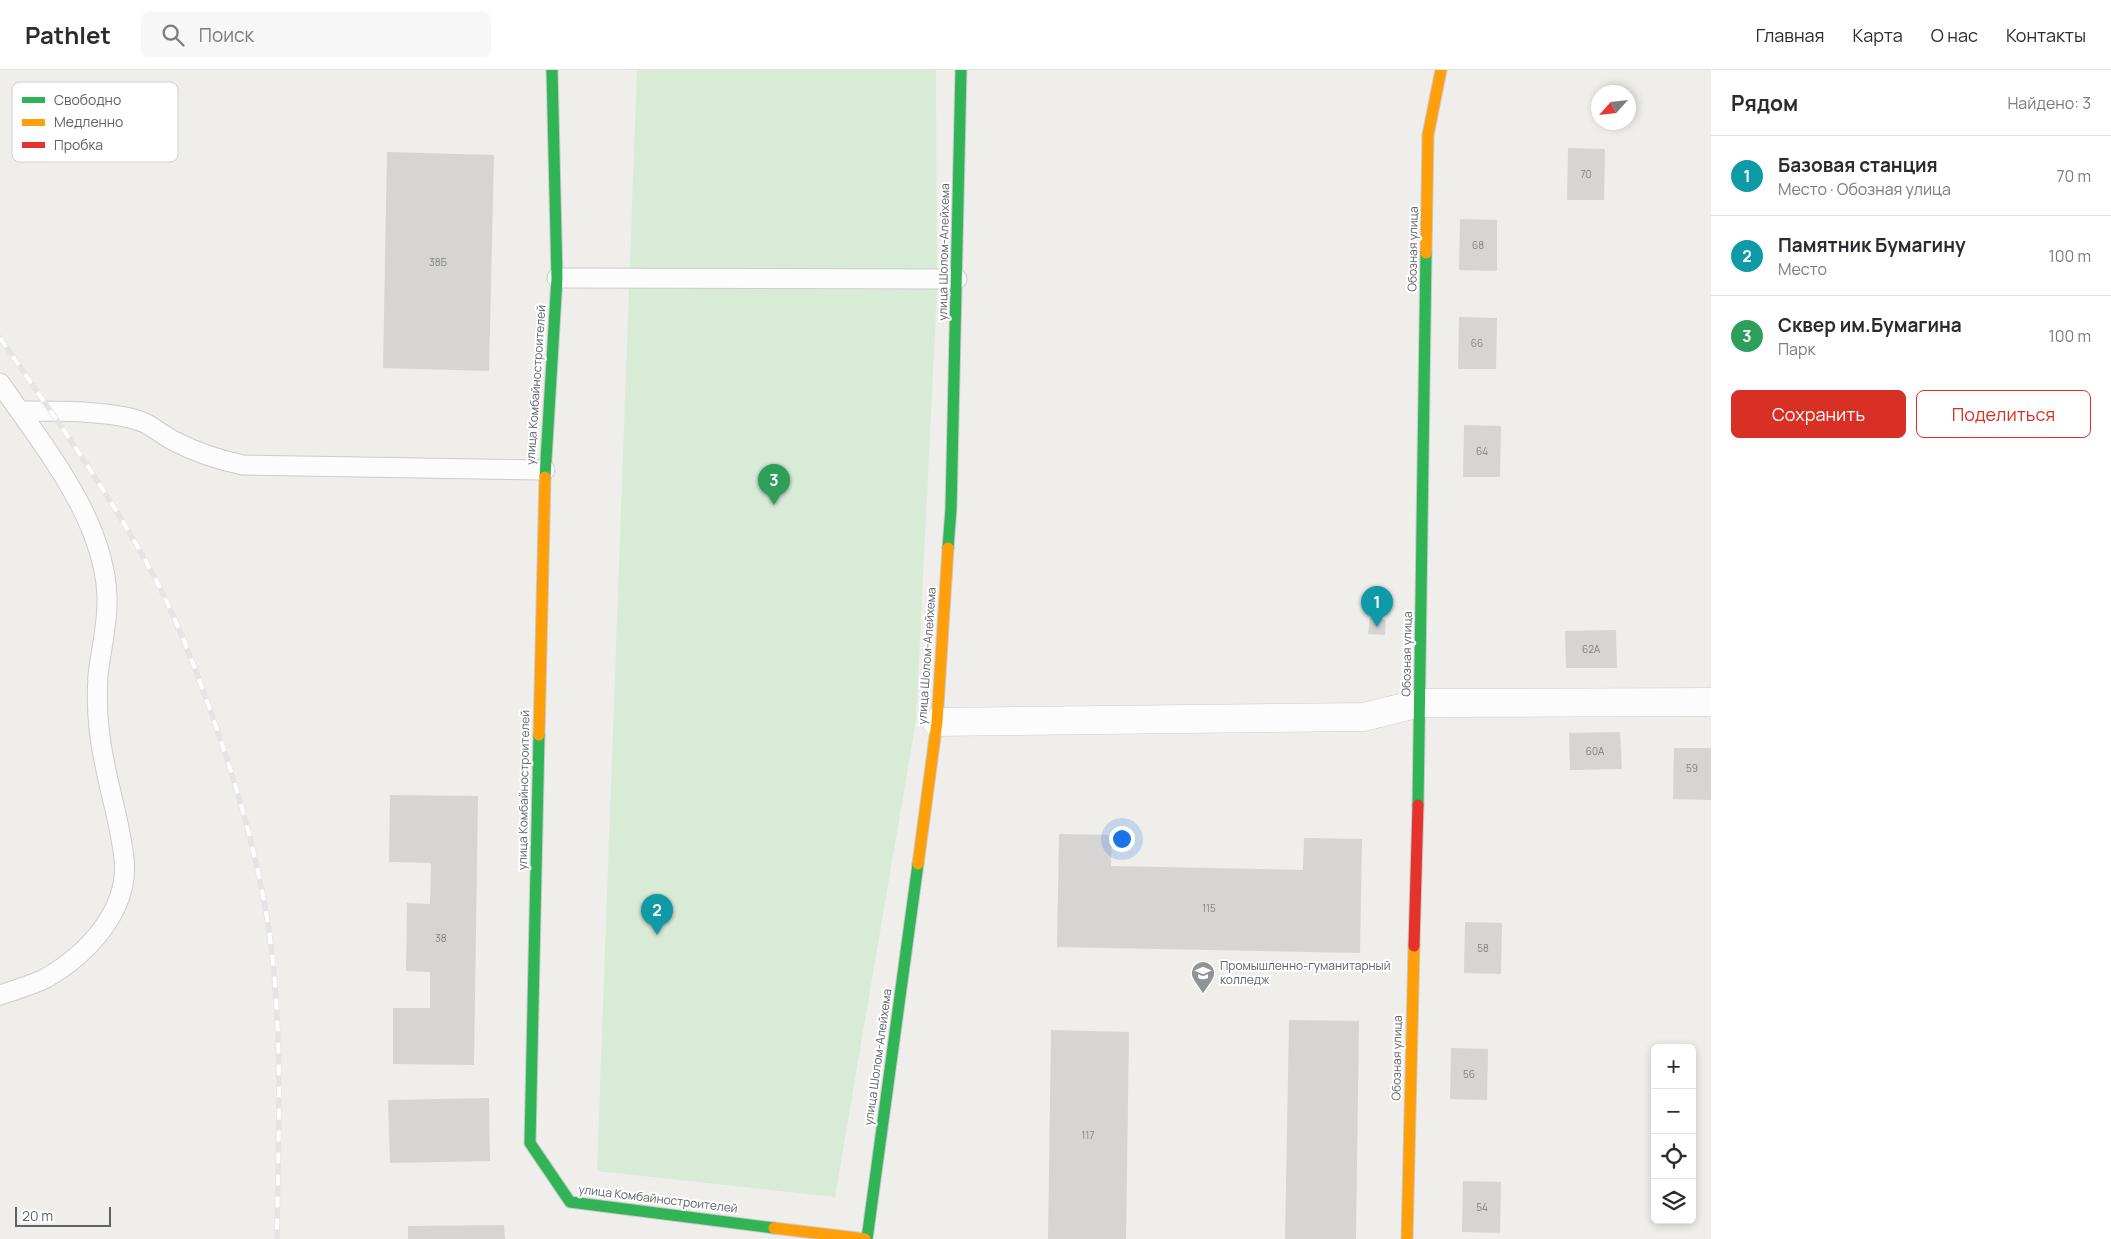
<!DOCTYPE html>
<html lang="ru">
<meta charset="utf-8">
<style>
body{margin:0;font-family:Manrope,sans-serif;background:#f7f7f7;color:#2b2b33}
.controls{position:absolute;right:15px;bottom:15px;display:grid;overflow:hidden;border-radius:8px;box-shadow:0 2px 8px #0003}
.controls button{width:45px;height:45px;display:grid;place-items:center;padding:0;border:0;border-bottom:1px solid #e1e1e2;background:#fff;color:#2b2b33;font:25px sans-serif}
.compass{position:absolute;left:1591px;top:15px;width:45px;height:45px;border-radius:50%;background:#fff;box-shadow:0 2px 8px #0003;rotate:243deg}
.scale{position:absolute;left:15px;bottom:12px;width:96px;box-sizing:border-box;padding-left:5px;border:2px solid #5f6368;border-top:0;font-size:14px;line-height:18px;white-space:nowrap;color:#5f6368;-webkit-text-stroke:4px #fff;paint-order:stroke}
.you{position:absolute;left:1121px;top:768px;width:18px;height:18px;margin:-12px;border:4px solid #fff;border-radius:50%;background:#1a73e8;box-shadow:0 0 0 8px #1a73e833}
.badge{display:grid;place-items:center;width:32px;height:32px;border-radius:50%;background:#d93025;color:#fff;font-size:16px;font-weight:700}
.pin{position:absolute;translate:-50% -41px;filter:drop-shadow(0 1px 2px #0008)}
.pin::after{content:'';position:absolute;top:26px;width:18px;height:15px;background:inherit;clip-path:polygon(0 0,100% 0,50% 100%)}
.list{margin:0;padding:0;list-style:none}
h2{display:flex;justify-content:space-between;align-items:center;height:65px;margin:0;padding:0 20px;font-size:21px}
h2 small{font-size:16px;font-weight:400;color:#7c7c81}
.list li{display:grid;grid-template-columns:32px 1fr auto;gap:15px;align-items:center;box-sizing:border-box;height:80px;padding:0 20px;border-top:1px solid #e1e1e2}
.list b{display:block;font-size:19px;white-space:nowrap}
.list p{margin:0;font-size:16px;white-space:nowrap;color:#7c7c81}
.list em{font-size:16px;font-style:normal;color:#7c7c81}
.actions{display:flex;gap:10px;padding:15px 20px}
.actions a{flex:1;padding:11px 0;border:1px solid #d93025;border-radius:8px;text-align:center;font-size:18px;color:#d93025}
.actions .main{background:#d93025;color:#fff}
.icon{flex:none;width:28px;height:28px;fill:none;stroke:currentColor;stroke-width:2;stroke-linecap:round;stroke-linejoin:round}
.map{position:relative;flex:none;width:1711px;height:1169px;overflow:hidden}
header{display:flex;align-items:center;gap:30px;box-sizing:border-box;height:70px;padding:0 25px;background:#fff;border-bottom:1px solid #e1e1e2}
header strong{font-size:24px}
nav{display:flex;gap:28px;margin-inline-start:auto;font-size:18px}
.search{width:350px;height:45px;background:#f7f7f7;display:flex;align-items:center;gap:12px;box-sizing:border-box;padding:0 18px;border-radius:8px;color:#7c7c81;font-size:19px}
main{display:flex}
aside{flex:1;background:#fff}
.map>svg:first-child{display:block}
</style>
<header>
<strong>Pathlet</strong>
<div class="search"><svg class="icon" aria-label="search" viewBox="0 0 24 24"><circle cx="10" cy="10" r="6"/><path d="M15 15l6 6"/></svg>Поиск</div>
<nav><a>Главная</a><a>Карта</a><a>О нас</a><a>Контакты</a></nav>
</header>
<main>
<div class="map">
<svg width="1711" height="1169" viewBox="0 0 1711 1169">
<rect width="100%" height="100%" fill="#efeeea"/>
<path fill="#d8ebd6" d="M 637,0 L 936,0 L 937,221 L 916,650 L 835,1127 L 597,1101 Z"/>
<path fill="#d6d5d3" d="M 1568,78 L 1605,79 L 1604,130 L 1567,130 Z
M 387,82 L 494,85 L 489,301 L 383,298 Z
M 1460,149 L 1497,150 L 1497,201 L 1459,200 Z
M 1459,247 L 1497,248 L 1496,299 L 1458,299 Z
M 1464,355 L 1501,356 L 1500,407 L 1463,407 Z
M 1370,548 L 1386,550 L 1385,565 L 1368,564 Z
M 1616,560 L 1617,598 L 1566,598 L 1565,561 Z
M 1620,662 L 1622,699 L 1570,700 L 1569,663 Z
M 1674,678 L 1711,678 L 1711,730 L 1673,729 Z
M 390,725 L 478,726 L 474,995 L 393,994 L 393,938 L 430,938 L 430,902 L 406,901 L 407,833 L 430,834 L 431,793 L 389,792 Z
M 1059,764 L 1112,765 L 1111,796 L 1303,800 L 1304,768 L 1362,769 L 1360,883 L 1057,877 Z
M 1465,852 L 1502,853 L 1501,904 L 1464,903 Z
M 1289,950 L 1359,951 L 1356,1169 L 1285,1169 Z
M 1051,960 L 1129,962 L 1126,1169 L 1048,1169 Z
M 1451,978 L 1488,979 L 1487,1030 L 1450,1029 Z
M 489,1028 L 490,1091 L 390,1093 L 388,1030 Z
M 1463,1111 L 1501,1112 L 1500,1163 L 1462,1162 Z
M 504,1155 L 505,1169 L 408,1169 L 408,1156 Z"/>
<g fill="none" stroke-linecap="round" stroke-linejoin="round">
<g stroke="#cbcccc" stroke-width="21">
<path id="lane" d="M 557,208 L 957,209
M 0,313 C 43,376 104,448 107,526 C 108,553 101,579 98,605 C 97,623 97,641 99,658 C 103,702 119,744 124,788 C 130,839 88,884 46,908 C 32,915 15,920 0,925
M 20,341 C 51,341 118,340 145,353 C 155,358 164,366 174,371 C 197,383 219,390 243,395 L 545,400"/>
</g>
<g stroke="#cbcccc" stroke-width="29">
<path id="street" d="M 937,652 L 1364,647 L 1420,633 L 1711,632"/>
</g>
<g stroke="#cacacb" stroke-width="13">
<path id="fast" d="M 545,407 L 557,208 L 552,0
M 948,478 L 951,439 L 961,0
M 539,665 L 530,1073 L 570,1132 L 774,1158
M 1418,735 L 1426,183
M 867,1169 L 918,794"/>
</g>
<g stroke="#cacacb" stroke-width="13">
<path id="slow" d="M 1426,183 L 1428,65 L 1441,0
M 539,665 L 545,407
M 918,794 L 937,652 L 948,478
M 774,1158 L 865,1169
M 1407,1169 L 1414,876"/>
</g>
<g stroke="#cacacb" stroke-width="13">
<path id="jam" d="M 1414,876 L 1418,735"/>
</g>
<use href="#lane" stroke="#fdfcfc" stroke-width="19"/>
<use href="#street" stroke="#fdfcfc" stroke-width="28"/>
<use href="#fast" stroke="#30b455" stroke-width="11"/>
<use href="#slow" stroke="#ff9f0a" stroke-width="11"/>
<use href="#jam" stroke="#e5322d" stroke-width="11"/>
<g stroke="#e4e4e4" stroke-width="5.5">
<path id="rail" d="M 0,268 C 54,346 110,424 155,508 C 173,543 188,579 201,615 C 230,692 255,773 268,854 C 284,958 278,1064 277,1169"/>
</g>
<use href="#rail" stroke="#fff" stroke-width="4" stroke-dasharray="11" stroke-linecap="butt"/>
</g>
<defs>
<g id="university-pin" transform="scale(1.25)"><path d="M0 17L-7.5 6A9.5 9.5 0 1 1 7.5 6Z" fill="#919496" stroke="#fff"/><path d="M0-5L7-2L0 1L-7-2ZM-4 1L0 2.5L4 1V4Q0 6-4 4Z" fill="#fff"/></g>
</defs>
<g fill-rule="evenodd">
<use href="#university-pin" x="1203" y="903"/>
</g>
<g text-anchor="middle" stroke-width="4" stroke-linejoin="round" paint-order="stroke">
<g font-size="10" fill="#7e8184">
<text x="1586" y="108">70</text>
<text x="1478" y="179">68</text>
<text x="438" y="196">38Б</text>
<text x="1477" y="277">66</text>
<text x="1482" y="385">64</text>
<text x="1591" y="583">62А</text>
<text x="1595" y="685">60А</text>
<text x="1692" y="702">59</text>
<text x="1209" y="842">115</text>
<text x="441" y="872">38</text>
<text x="1483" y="882">58</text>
<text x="1469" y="1008">56</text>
<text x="1088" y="1069">117</text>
<text x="1482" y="1141">54</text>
</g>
<g font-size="12" fill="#5f6368" stroke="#fff">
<text transform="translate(1413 179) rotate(-89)" y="4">Обозная улица</text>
<text transform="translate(944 182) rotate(-89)" y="4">улица Шолом-Алейхема</text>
<text transform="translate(536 315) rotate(-86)" y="4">улица Комбайностроителей</text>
<text transform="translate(1407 584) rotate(-89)" y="4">Обозная улица</text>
<text transform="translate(927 586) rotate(-86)" y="4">улица Шолом-Алейхема</text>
<text transform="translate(524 720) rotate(-89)" y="4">улица Комбайностроителей</text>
<text transform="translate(878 987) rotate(-82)" y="4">улица Шолом-Алейхема</text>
<text transform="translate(1397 988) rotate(-89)" y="4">Обозная улица</text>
<text transform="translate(658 1129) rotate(7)" y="4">улица Комбайностроителей</text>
</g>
<g font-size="12" fill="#5f6368" stroke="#fff" text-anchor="start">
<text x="1220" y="900">Промышленно-гуманитарный<tspan x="1220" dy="14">колледж</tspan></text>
</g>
</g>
<rect x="12" y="12" width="166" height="80" rx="8" fill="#fff" stroke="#cfd0d2" stroke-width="1"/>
<rect x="22" y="27" width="23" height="6" fill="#30b455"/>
<rect x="22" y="49" width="23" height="7" fill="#ff9f0a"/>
<rect x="22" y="72" width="23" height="6" fill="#e5322d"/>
<g font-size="14" fill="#5f6368">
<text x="54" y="35">Свободно</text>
<text x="54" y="57">Медленно</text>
<text x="54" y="80">Пробка</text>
</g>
</svg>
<div class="controls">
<button>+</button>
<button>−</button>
<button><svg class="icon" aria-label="locate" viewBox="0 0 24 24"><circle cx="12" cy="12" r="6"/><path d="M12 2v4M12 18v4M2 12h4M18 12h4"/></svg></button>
<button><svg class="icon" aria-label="layers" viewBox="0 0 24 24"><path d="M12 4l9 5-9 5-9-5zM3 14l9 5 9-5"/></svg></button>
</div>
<svg class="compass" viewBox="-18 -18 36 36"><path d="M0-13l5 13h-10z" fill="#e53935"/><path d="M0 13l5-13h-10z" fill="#7c7c81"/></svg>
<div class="scale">20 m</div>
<div class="you"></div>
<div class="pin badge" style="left:1377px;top:557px;background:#0f9aa8">1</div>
<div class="pin badge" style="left:657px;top:865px;background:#0f9aa8">2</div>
<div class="pin badge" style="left:774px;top:435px;background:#2e9e5b">3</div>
</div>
<aside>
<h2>Рядом<small>Найдено: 3</small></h2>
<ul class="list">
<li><span class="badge" style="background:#0f9aa8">1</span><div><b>Базовая станция</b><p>Место · Обозная улица</p></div><em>70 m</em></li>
<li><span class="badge" style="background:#0f9aa8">2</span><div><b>Памятник Бумагину</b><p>Место</p></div><em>100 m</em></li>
<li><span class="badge" style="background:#2e9e5b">3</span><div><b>Сквер им.Бумагина</b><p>Парк</p></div><em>100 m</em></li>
</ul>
<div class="actions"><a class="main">Сохранить</a><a>Поделиться</a></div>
</aside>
</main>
